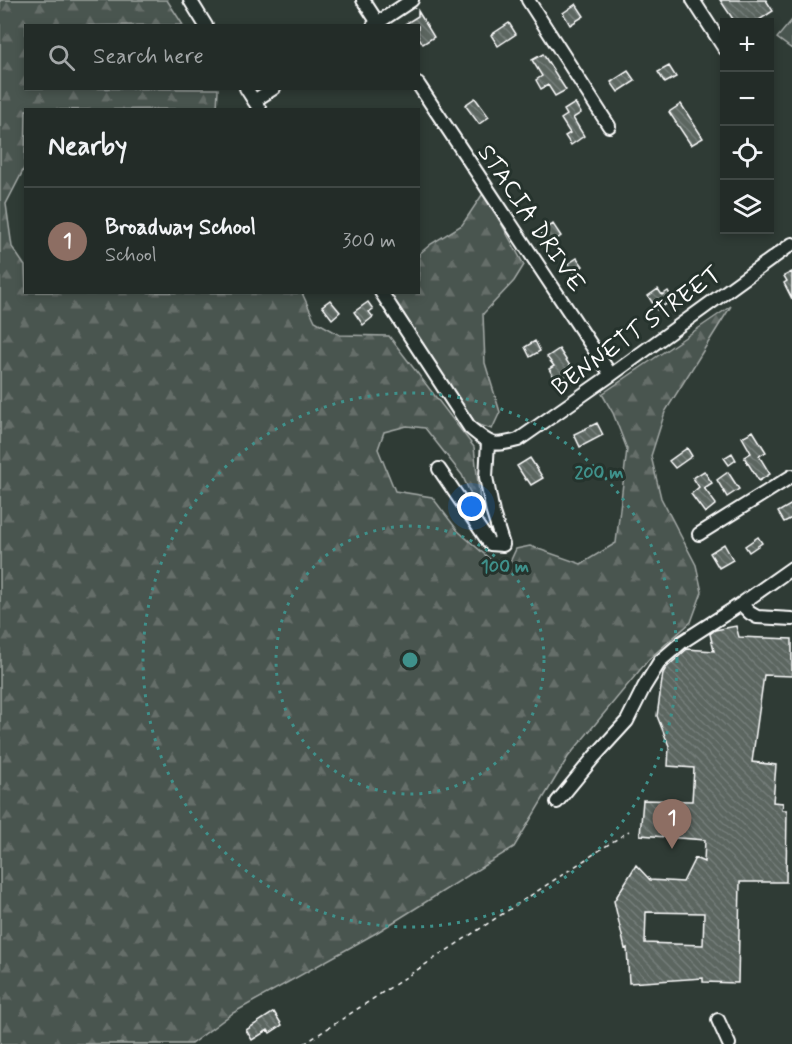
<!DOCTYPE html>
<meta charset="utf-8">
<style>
body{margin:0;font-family:Mynerve,sans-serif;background:#2f3834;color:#f1f3f6}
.controls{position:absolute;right:18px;top:18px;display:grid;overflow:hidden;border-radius:0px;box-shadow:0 3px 9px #0003}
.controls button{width:54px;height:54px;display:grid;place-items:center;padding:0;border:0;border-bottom:2px solid #404845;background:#232c28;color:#f1f3f6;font:30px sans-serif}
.you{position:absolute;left:472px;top:507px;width:21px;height:21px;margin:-15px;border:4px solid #fff;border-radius:50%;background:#1a73e8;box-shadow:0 0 0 9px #1a73e833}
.badge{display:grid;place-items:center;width:39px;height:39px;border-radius:50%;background:#ff9aa2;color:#fff;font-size:20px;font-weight:700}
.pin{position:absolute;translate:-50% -50px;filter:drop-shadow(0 2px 3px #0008)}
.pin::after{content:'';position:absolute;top:32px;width:21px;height:18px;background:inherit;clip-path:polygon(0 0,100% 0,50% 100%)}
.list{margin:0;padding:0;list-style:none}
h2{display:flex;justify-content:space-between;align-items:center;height:78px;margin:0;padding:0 24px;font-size:26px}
h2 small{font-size:20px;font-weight:400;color:#a3a7a8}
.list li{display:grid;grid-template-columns:39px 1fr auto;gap:18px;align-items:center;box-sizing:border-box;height:108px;padding:0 24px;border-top:2px solid #404845}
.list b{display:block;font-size:22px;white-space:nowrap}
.list p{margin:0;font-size:20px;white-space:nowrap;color:#a3a7a8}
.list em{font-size:20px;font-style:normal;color:#a3a7a8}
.icon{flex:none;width:33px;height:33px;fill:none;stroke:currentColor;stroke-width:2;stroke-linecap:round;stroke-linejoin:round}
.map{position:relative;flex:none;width:792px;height:1044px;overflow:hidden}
.search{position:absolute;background:#232c28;box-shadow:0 3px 9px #0003;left:24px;top:24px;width:396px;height:66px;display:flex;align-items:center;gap:15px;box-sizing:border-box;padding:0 21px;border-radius:0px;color:#a3a7a8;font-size:22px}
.panel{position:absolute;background:#232c28;box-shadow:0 3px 9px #0003;left:24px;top:108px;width:396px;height:186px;border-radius:0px}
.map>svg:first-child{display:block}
</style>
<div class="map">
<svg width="792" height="1044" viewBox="0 0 792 1044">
<defs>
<pattern id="forest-firs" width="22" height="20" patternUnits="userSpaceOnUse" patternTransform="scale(1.5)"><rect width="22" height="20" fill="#4a544f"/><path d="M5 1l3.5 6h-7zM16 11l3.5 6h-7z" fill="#656e69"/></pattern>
<pattern id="building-back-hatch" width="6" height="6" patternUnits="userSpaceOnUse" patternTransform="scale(1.5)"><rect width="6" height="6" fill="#5b6661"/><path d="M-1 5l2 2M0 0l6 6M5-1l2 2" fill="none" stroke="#747d79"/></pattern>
</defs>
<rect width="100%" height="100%" fill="#2f3b35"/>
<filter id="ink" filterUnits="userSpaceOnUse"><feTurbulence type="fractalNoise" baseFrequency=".0167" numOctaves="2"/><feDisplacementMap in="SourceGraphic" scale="12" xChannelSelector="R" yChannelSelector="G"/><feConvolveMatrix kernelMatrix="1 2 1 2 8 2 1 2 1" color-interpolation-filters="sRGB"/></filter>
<g filter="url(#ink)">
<path fill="url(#forest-firs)" stroke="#a4aaa7" stroke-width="1.5" d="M 0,0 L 167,0 L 183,25 L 26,26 L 26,88 L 218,89 L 217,109 L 26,110 L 25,167 L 6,204 L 12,247 L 25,266 L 26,292 L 302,293 L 315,321 L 340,335 L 389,336 L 474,447 L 482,519 L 462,475 L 425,428 L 407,426 L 384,432 L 378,449 L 395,491 L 432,497 L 458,531 L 491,560 L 510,562 L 516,549 L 530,546 L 581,564 L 616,543 L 627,449 L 613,413 L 602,394 L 731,306 L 665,412 L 651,456 L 661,498 L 696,565 L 702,592 L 691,622 L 649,659 L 568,757 L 514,847 L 376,933 L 233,1013 L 191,1044 L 0,1044 Z
M 792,20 L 792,49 L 777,38 Z
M 484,192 L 524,265 L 514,281 L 483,314 L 485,363 L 500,412 L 492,429 L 476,424 L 388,293 L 418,292 L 419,254 L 431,244 L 462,225 Z"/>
<path fill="url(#building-back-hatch)" stroke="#fff" stroke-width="1.5" fill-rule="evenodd" d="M 720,0 L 766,0 L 773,11 L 756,22 L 735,22 Z
M 576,4 L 584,16 L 570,25 L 563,13 Z
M 418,11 L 434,37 L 423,44 L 418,36 L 418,26 L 402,26 L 418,16 Z
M 509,23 L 516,34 L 498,46 L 491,35 Z
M 543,54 L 566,90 L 555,96 L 548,85 L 541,89 L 536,80 L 542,76 L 532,60 Z
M 669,66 L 676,77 L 665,83 L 658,72 Z
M 628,71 L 635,81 L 618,92 L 611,82 Z
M 475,98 L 489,117 L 479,124 L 465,105 Z
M 575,103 L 581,113 L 573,118 L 584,136 L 571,145 L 565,136 L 570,133 L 561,119 L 567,115 L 564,110 Z
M 681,104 L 703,138 L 691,145 L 669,112 Z
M 546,223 L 549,227 L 553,224 L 561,236 L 549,245 L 538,229 Z
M 577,258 L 583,266 L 574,272 L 568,264 Z
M 792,272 L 792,299 L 784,283 L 787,281 L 784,276 Z
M 658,289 L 662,295 L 668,291 L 673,300 L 657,310 L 648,296 Z
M 330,300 L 340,312 L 332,319 L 322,306 Z
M 368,302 L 373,309 L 369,312 L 373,317 L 363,325 L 354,312 Z
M 535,341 L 540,351 L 530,357 L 525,347 Z
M 559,349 L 578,378 L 561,389 L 549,369 L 554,366 L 547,357 Z
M 597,423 L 603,435 L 580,447 L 574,434 Z
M 753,431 L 766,452 L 759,456 L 770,474 L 759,481 L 744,457 L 751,453 L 742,437 Z
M 687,448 L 692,456 L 675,468 L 669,461 Z
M 732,453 L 736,460 L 729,465 L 724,458 Z
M 530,458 L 543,478 L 531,485 L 527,479 L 526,480 L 517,466 Z
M 704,471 L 712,483 L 704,488 L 716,504 L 705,513 L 691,494 L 699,487 L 693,478 Z
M 728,472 L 739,489 L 727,497 L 717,480 Z
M 792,504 L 792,518 L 784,522 L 778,512 Z
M 758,537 L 762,543 L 749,552 L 745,546 Z
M 724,544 L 733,560 L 719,568 L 710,553 Z
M 736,626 L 739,637 L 792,639 L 792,676 L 764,675 L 752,762 L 776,765 L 773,802 L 783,803 L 782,810 L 787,810 L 786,882 L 740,882 L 738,983 L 703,982 L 703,978 L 629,983 L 627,948 L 625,949 L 614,901 L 636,865 L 650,880 L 683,882 L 695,858 L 704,862 L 705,840 L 640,835 L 643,800 L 692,801 L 694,768 L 668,766 L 669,746 L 657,716 L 663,673 L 666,668 L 687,649 L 714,651 L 710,634 L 715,630 ZM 646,912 L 704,913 L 703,945 L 645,943 Z
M 274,1012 L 282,1025 L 270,1033 L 268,1030 L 252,1040 L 246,1030 Z"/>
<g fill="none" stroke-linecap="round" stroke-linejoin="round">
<g stroke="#fff" stroke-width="16">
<path id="minor" d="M 190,0 L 206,26
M 363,0 L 380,26
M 528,0 L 609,126
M 693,0 L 724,48
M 373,26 L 412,0
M 418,84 L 611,375
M 246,88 L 260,110
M 254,101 L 274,88
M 381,292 L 470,428 C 491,445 492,447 518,440 L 611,375 L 792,244
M 439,469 L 490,544 L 503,545 L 493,513 L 486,477 L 488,442
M 699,534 L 792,476
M 741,604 L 750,613 L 757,617 L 792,619
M 557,802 L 594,757 L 627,721 L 644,687 L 660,661 L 682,642 L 741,604 L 792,568
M 718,1020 L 729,1044"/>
</g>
<path stroke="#fff" stroke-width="1.5" stroke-dasharray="4.5 4.5" stroke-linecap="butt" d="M 304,1044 L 629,831"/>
<use href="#minor" stroke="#26332d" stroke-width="12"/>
</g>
</g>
<g fill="none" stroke="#3f918b" stroke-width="3" stroke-dasharray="3 6">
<circle cx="410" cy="660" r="134"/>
<circle cx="410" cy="660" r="267"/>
</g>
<g text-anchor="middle" stroke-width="6" stroke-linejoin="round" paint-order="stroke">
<g font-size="24" fill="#fff" stroke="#26332d">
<text transform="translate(532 218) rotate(56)" y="8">STACIA DRIVE</text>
<text transform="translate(636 330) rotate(-36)" y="8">BENNETT STREET</text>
</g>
</g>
<circle cx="410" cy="660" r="9" fill="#3f918b" stroke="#26332d" stroke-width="3"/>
<g font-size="18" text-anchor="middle" font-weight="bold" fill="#3f918b" stroke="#26332d" stroke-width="6" stroke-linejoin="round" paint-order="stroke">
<text x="599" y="478">200 m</text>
<text x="505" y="572">100 m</text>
</g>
</svg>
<div class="controls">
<button>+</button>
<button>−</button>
<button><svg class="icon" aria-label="locate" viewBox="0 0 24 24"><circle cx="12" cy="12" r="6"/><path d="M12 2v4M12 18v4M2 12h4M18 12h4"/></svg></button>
<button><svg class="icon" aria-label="layers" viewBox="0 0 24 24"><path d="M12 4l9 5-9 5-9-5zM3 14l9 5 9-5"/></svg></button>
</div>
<div class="you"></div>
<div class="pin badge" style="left:672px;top:849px;background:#8d6e63">1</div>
<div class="search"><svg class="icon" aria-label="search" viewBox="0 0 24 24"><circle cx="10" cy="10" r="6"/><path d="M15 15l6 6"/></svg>Search here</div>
<section class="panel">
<h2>Nearby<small></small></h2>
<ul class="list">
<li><span class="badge" style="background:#8d6e63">1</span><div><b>Broadway School</b><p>School</p></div><em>300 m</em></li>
</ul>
</section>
</div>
